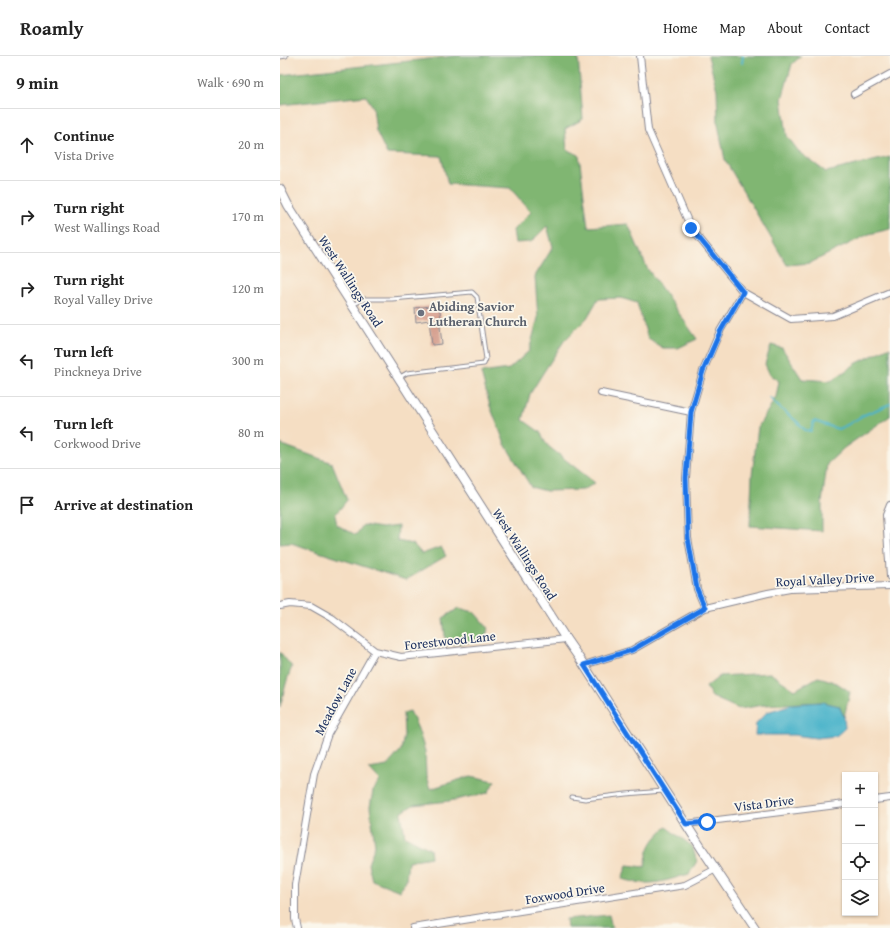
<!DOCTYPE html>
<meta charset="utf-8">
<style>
body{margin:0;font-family:"Gentium Book Plus",serif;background:#f2f2f2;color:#222}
.controls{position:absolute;right:12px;bottom:12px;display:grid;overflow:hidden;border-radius:0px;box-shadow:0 1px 3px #0004}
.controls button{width:36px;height:36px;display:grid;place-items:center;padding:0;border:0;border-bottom:1px solid #e0e0e0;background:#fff;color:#222;font:20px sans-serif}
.stop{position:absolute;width:12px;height:12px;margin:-9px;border:3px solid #1a73e8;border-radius:50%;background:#fff}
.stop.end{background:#1a73e8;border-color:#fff;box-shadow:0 1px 4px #0008}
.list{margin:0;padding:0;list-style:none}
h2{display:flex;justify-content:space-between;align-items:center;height:52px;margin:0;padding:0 16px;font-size:17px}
h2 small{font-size:13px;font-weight:400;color:#767676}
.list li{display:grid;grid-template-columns:26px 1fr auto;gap:12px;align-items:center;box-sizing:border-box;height:72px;padding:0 16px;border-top:1px solid #e0e0e0}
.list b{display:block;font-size:15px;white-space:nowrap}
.list p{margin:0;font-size:13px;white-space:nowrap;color:#767676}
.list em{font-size:13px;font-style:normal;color:#767676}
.icon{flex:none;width:22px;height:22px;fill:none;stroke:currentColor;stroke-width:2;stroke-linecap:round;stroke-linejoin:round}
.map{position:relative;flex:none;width:610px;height:872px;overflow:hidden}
header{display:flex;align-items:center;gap:24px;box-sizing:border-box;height:56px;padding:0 20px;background:#fff;border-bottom:1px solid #e0e0e0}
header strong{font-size:19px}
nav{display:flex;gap:22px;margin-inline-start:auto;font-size:14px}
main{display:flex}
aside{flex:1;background:#fff}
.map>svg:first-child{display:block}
</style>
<header>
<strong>Roamly</strong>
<nav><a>Home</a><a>Map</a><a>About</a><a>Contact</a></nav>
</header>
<main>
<aside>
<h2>9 min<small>Walk · 690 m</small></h2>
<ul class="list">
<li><svg class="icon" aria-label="ahead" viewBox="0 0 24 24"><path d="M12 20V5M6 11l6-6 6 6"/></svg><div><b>Continue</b><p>Vista Drive</p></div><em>20 m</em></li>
<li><svg class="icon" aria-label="right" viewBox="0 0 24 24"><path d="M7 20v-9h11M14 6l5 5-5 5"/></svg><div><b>Turn right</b><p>West Wallings Road</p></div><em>170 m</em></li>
<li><svg class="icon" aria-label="right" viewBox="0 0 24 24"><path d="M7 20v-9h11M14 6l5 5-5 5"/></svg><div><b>Turn right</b><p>Royal Valley Drive</p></div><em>120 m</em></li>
<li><svg class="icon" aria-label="left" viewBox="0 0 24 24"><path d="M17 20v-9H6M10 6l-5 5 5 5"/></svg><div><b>Turn left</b><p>Pinckneya Drive</p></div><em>300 m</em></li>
<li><svg class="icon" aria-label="left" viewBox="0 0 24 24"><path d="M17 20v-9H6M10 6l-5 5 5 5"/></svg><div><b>Turn left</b><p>Corkwood Drive</p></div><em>80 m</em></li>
<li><svg class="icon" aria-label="arrive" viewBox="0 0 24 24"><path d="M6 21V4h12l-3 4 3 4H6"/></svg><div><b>Arrive at destination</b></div></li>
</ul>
</aside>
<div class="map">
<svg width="610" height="872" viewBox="0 0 610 872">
<rect width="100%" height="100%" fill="#fbf7ec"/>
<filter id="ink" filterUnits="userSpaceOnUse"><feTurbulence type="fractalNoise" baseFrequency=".025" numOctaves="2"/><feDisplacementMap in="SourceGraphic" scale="8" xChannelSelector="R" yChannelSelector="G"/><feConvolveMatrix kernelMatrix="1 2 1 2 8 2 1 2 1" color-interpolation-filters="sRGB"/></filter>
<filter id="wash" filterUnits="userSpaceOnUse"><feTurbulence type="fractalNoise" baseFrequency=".012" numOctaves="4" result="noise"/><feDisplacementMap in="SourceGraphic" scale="16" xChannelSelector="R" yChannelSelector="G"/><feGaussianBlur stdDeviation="0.9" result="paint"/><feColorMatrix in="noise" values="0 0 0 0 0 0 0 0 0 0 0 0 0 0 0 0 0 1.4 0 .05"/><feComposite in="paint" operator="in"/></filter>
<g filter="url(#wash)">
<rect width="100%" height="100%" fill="#f5dec3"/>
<path fill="#80b672" stroke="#4e7268" d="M 176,0 L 298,0 L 303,63 L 285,73 L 287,94 L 299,99 L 308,171 L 348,168 L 367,212 L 417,283 L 398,292 L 383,292 L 368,283 L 357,247 L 341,242 L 318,243 L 307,262 L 284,285 L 263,317 L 250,338 L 243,364 L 260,376 L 268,390 L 315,427 L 303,434 L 266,435 L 251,431 L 225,388 L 210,350 L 201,317 L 229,313 L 249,295 L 258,262 L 255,220 L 273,191 L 267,170 L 251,186 L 235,187 L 233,174 L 251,156 L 230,132 L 168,128 L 161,100 L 107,98 L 96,75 L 93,51 L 86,40 L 0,49 L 0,19 Z
M 428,0 L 521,0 L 512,8 L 502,43 L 507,80 L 520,97 L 546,116 L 610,101 L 610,173 L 589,178 L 530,207 L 507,209 L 445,104 L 438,68 L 437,34 Z
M 491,289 L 502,292 L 522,323 L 551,325 L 577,307 L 610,291 L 610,360 L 564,392 L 547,408 L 542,447 L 542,475 L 470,470 L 472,419 L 478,371 L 496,341 L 499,325 L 490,319 L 485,308 Z
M 0,388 L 52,407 L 67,444 L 55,459 L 57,469 L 76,479 L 83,469 L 102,472 L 118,470 L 117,485 L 133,488 L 142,498 L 161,491 L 166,500 L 126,524 L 11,487 L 0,488 Z
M 179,552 L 194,556 L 208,572 L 205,584 L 166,589 L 163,562 Z
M 0,596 L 12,611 C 6,624 4,637 0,651 Z
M 490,617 L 515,634 L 538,621 C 551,624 560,628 570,636 L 564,661 L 559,650 L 542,646 L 484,649 L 459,653 L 432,641 L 426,631 L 440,620 Z
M 130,655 L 138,673 L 145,695 L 146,720 L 150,733 L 191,720 L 215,725 L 208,737 L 169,745 L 133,749 L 121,757 L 125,780 L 150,793 L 151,801 L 128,805 L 126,824 L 120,835 L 92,824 L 88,808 L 95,789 L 90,751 L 93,735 L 100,725 L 89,713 L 107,710 L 121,694 L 124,679 L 123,657 Z
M 386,771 L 412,790 L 417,805 L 409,818 C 381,826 371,831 342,823 L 347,809 L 365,811 C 368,790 371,785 386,771 Z
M 329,859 L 332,872 L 287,872 L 286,863 Z"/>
<path fill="#4bb4ca" stroke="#337294" d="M 542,646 L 559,650 L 564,661 L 565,672 L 556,680 L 536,682 L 514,679 L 475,679 L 476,667 L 487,656 L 513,648 Z"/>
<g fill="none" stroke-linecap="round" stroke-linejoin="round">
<path stroke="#4bb4ca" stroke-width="2" d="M 462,7 L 463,0
M 490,342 C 500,355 515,361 525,374 L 531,375 L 534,365 L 558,373 L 567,369 L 584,359 L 610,348"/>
</g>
<g id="blocks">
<path fill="#d59e8d" d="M 159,249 L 161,262 L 159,262 L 162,288 L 152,289 L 149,264 L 136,266 L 135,252 Z"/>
</g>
</g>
<g filter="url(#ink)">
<use href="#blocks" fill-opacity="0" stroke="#888690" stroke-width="1"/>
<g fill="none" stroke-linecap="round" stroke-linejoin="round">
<g stroke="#888690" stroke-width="5">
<path id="service" d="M 0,1 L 6,0
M 72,249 L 85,243 L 112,243 L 192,236 L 197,241 L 206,303 L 204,308 L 127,317 L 120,321
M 292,741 L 305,743 L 346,738 L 383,735"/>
</g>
<g stroke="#888690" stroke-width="8">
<path id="minor" d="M 360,0 L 368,74 L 411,172 L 463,236 L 511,263 L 553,260 L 610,236
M 574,38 L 610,18
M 321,337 L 411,356
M 610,449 L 606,459 L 610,521
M 0,550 L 10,548 L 31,550 L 52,562 L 95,595 L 121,601 L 286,583
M 425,552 L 417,533 L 408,482 L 406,422 L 411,356 L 423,315 L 440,275 L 463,236
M 304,609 L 352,594 L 425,552 L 488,537 L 510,533 L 610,530
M 595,744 L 610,742
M 406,768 L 565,748
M 17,872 L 15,863 L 15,829 L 34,718 L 48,678 L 95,595
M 133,872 L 405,829 L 436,813"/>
</g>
<g stroke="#888690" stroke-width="10">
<path id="tertiary" d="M 0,133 L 8,149 L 286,583 L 304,609 L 422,793 L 475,872"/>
</g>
<use href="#service" stroke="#fff" stroke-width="3"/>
<use href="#minor" stroke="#fff" stroke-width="6"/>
<use href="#tertiary" stroke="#fff" stroke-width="8"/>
</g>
</g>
<g fill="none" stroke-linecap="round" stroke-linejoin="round" filter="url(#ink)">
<path stroke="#1a73e8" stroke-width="5" d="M 411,172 L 463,236 L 440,276 L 423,315 L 411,356 L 406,422 L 408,482 L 417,533 L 425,552 L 352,594 L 304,609 L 406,768 L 427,766"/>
</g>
<circle fill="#6b7280" stroke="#fbf7ec" stroke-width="1.5" cx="141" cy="257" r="4"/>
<g text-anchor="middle" stroke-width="3.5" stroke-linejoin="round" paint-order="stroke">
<g font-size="13" fill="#1b2f5e" stroke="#fbf7ec">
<text transform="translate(71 225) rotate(57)" y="5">West Wallings Road</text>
<text transform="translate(245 498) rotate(57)" y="5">West Wallings Road</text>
<text transform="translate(545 523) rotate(-3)" y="5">Royal Valley Drive</text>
<text transform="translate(170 584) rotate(-6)" y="5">Forestwood Lane</text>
<text transform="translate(55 645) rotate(-62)" y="5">Meadow Lane</text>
<text transform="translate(484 747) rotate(-7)" y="5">Vista Drive</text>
<text transform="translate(285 837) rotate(-9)" y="5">Foxwood Drive</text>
</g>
<g font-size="13" font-weight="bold" fill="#5b616d" stroke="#fbf7ec" text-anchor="start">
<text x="149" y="255">Abiding Savior<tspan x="149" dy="15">Lutheran Church</tspan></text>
</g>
</g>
</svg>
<div class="controls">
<button>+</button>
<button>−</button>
<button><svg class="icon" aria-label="locate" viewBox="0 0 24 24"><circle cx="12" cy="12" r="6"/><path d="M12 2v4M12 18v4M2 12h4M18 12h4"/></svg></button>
<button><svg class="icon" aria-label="layers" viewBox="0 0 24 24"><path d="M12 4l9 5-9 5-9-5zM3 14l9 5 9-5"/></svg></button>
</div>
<div class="stop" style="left:427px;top:766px"></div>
<div class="stop end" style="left:411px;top:172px"></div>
</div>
</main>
